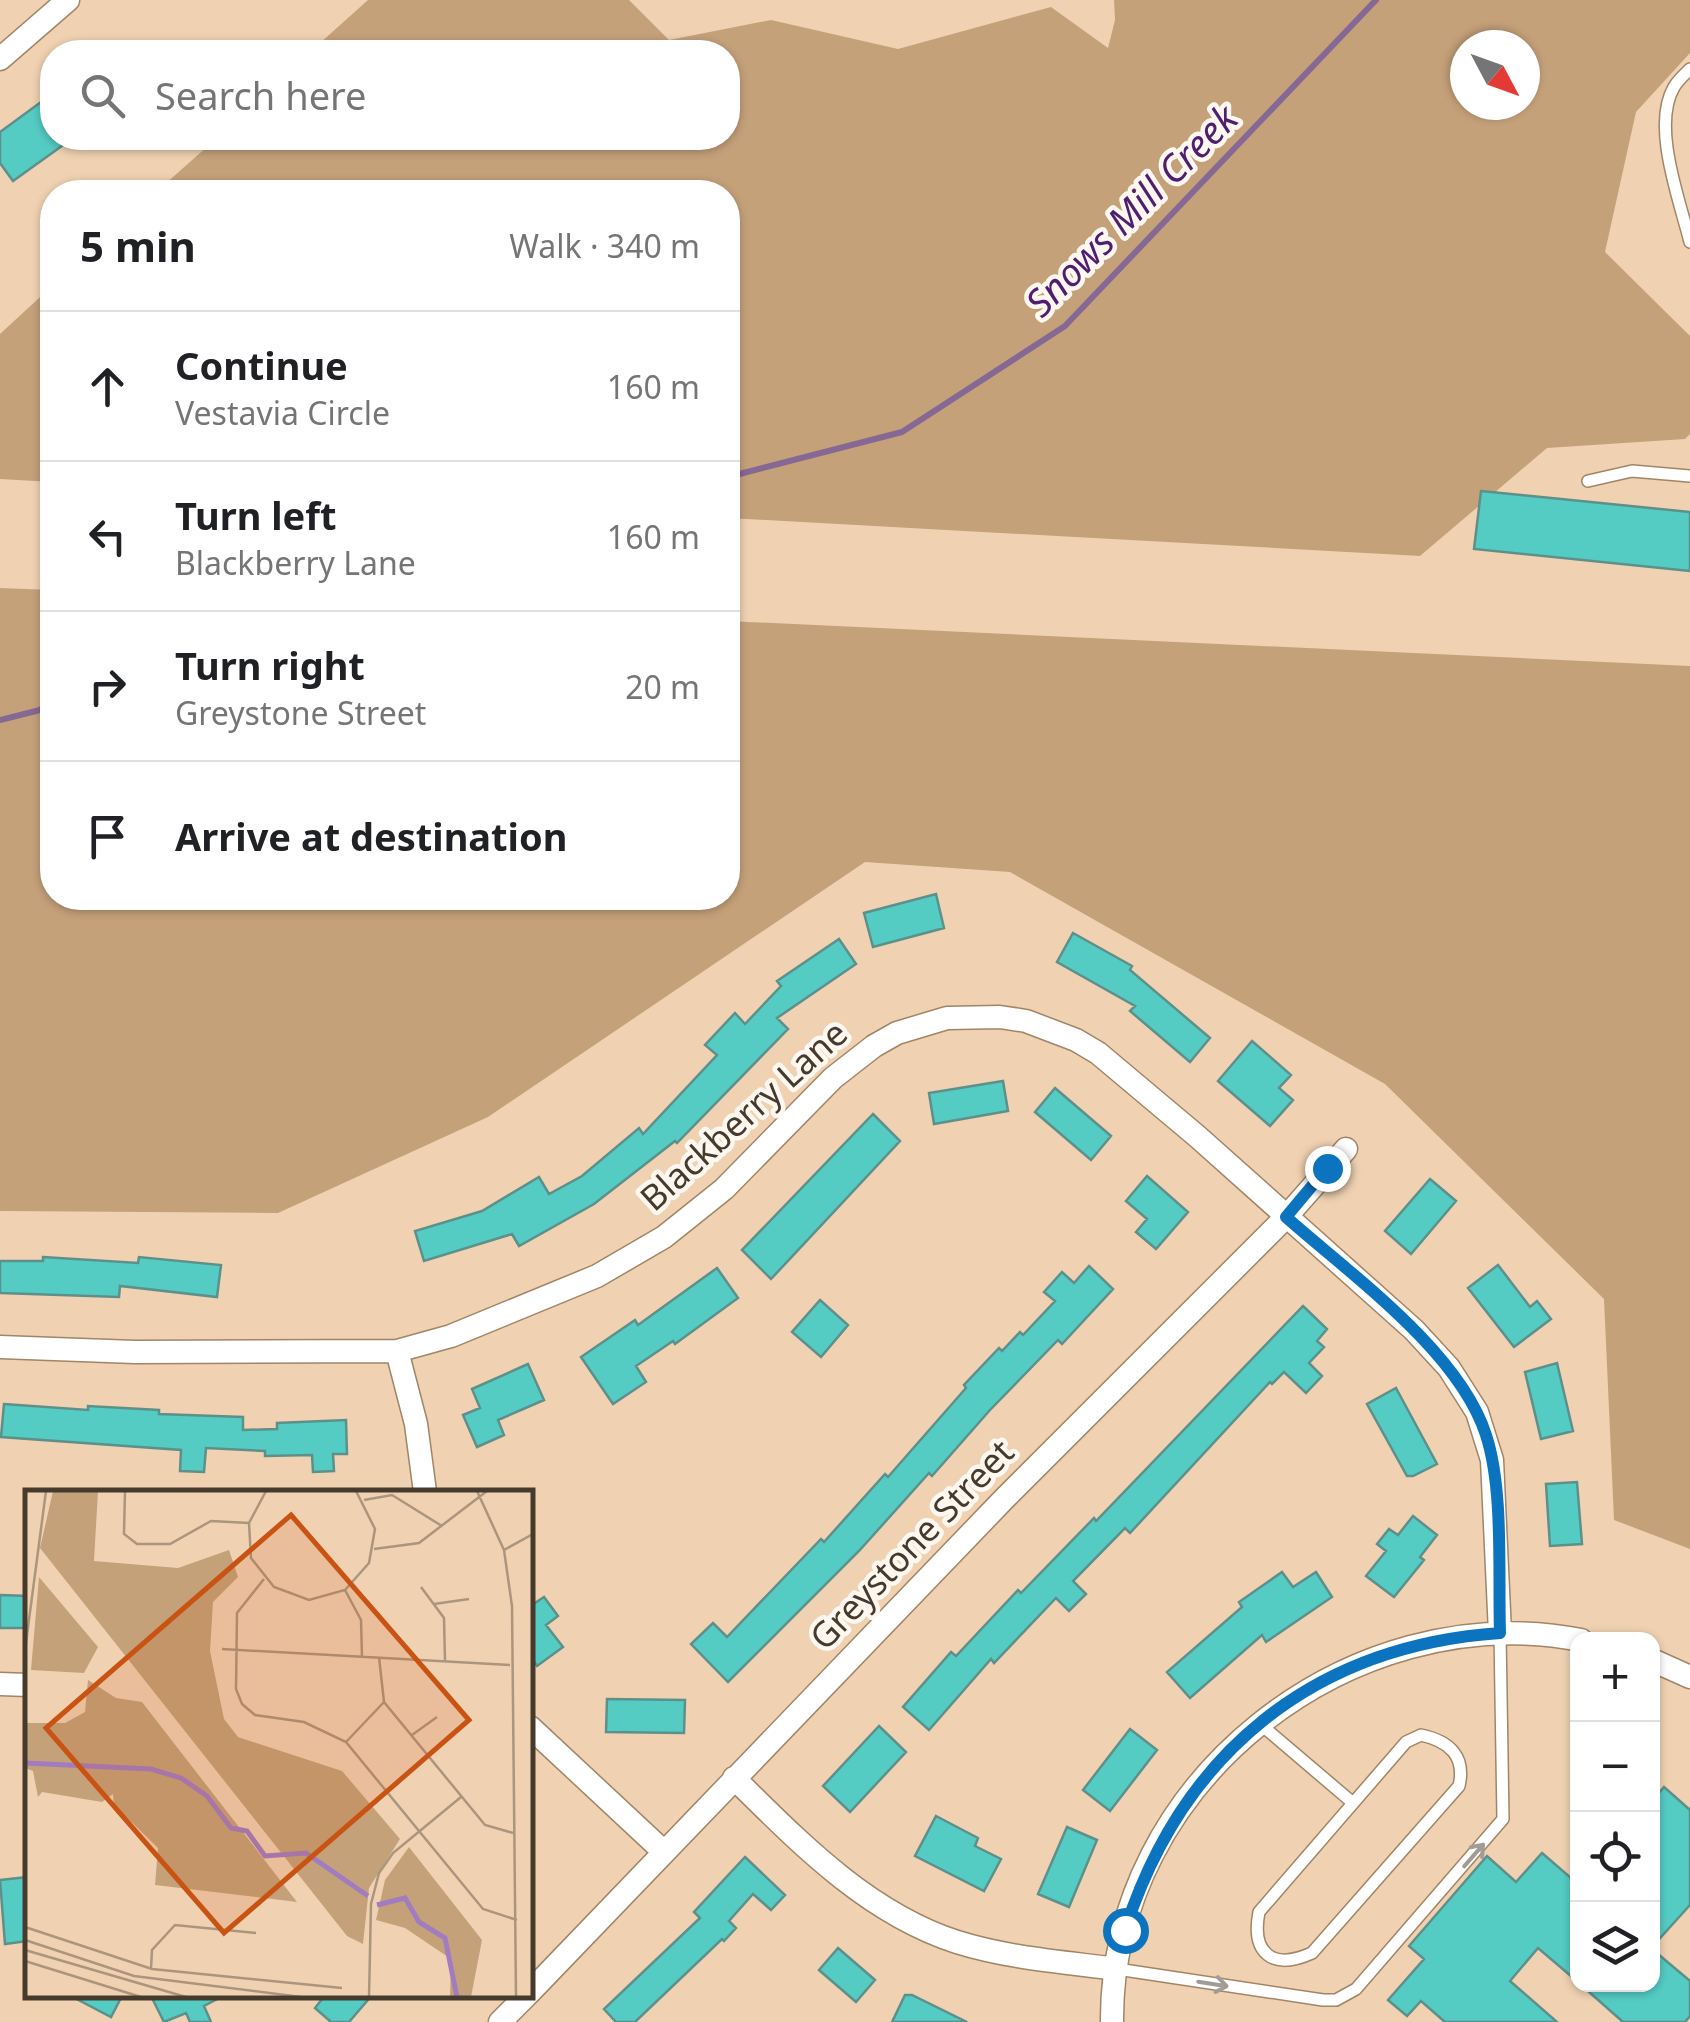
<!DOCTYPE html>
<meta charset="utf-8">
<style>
body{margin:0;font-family:"Noto Sans",sans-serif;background:#f2f2f2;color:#202124}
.controls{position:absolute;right:30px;bottom:30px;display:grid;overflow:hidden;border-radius:20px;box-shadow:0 2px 8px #0004}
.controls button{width:90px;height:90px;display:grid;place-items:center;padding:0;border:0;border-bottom:2px solid #e0e0e0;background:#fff;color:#202124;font:50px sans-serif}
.compass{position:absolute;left:1450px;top:30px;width:90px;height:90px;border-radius:50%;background:#fff;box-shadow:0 2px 8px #0004;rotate:131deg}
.stop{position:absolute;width:30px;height:30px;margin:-22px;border:8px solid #0c73be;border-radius:50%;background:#fff}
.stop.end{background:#0c73be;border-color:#fff;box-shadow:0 2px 10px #0008}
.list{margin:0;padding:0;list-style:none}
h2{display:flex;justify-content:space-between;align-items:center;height:130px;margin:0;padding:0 40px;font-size:42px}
h2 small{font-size:32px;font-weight:400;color:#757577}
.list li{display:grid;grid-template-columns:65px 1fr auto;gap:30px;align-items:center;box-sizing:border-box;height:150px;padding:0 40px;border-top:2px solid #e0e0e0}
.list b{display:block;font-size:38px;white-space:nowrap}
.list p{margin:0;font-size:32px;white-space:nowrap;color:#757577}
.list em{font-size:32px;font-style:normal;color:#757577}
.icon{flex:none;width:55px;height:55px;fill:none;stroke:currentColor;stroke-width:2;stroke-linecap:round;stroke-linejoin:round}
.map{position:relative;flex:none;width:1690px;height:2022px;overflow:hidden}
.search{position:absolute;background:#fff;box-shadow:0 2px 8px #0004;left:40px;top:40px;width:700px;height:110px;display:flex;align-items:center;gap:25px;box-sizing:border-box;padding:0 35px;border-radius:40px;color:#757577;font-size:38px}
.panel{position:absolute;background:#fff;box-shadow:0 2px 8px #0004;left:40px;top:180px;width:700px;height:730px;border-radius:40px}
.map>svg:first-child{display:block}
</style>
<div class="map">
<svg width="1690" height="2022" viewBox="0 0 1690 2022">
<rect width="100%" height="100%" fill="#f0d2b2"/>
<path fill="#c5a17a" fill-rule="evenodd" d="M 368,0 L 629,0 L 669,40 L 771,20 L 898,49 L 1051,7 L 1108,48 L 1115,20 L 1114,0 L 1690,0 L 1690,53 L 1636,112 L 1605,252 L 1690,336 L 1690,434 L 1685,439 L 1547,448 L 1420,556 L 728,518 L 728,192 L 156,192 L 217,138 L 728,138 L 728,52 L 310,52 ZM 1465,45 L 1525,45 L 1525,105 L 1465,105 Z
M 52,286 L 52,482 L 0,479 L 0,334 Z
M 0,588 L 52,590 L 52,898 L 728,898 L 728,621 L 1690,666 L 1690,1549 L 1614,1520 L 1604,1299 L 1385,1084 L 1010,872 L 865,862 L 488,1117 L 278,1213 L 0,1211 Z"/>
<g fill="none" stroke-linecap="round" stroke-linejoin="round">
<path stroke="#866895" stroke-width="6" d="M 728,477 L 902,432 L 1065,326 L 1376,0
M 0,720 L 40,710 L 52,698"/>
</g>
<path fill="#54ccc4" stroke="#5e908b" stroke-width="2.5" d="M 52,94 L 52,138 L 73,138 L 13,181 L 0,163 L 0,132 Z
M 1481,491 L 1690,512 L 1690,571 L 1474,549 Z
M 936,894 L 944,928 L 873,947 L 864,913 Z
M 1073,933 L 1132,966 L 1130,970 L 1210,1038 L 1190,1062 L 1130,1011 L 1135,1006 L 1057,962 Z
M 839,939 L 856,964 L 777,1018 L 788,1029 L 677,1143 L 675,1141 L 594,1204 L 519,1246 L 512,1234 L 424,1261 L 415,1231 L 482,1211 L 539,1177 L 549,1194 L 582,1176 L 639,1128 L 643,1134 L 717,1055 L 705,1045 L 735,1013 L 745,1024 L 781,986 L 777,981 Z
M 1252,1041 L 1291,1075 L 1279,1088 L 1293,1100 L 1270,1126 L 1218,1081 Z
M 1003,1081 L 1008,1111 L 934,1124 L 929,1093 Z
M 1055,1088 L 1111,1136 L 1091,1160 L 1035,1112 Z
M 873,1114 L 900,1141 L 771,1279 L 742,1250 Z
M 1147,1176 L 1188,1212 L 1156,1249 L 1136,1232 L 1147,1219 L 1126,1201 Z
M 1430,1179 L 1456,1201 L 1411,1254 L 1385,1231 Z
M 43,1257 L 138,1263 L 139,1257 L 221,1265 L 217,1297 L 120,1286 L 119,1297 L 0,1293 L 0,1261 L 43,1261 Z
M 1498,1265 L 1530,1307 L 1537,1301 L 1551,1319 L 1514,1347 L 1468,1288 Z
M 1089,1266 L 1113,1289 L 1062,1344 L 1058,1340 L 990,1410 L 932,1476 L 929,1473 L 859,1551 L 728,1682 L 691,1644 L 713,1623 L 727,1637 L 821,1539 L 824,1542 L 885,1474 L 888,1477 L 966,1388 L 964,1385 L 999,1348 L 1002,1351 L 1020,1332 L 1023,1335 L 1055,1301 L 1044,1292 L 1062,1272 L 1074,1283 Z
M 717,1268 L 738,1298 L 675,1344 L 673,1341 L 636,1366 L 646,1382 L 613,1404 L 581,1357 L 635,1320 L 638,1325 Z
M 820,1300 L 848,1325 L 821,1357 L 792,1332 Z
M 1303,1306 L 1327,1329 L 1317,1341 L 1324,1347 L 1309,1363 L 1322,1376 L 1306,1393 L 1284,1372 L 1272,1384 L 1270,1382 L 1130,1533 L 1125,1528 L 1073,1581 L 1086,1594 L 1069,1611 L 1056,1598 L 994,1663 L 991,1659 L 929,1730 L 903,1707 L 951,1652 L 956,1656 L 1018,1590 L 1021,1593 L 1094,1518 L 1096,1521 Z
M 1557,1363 L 1573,1431 L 1541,1439 L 1525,1372 Z
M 528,1364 L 544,1400 L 498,1420 L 504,1435 L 477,1447 L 463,1415 L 480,1408 L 472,1389 Z
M 1396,1388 L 1437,1464 L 1413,1476 L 1407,1476 L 1367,1404 Z
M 4,1404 L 88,1410 L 88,1406 L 159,1410 L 159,1414 L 243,1417 L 243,1430 L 277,1429 L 277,1423 L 346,1420 L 347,1454 L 333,1454 L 334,1471 L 313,1472 L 312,1455 L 265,1456 L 265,1451 L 206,1448 L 204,1472 L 180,1471 L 181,1450 L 1,1437 Z
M 1577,1482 L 1582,1544 L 1550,1546 L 1546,1484 Z
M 1413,1516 L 1437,1535 L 1420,1557 L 1424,1560 L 1394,1597 L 1366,1576 L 1386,1551 L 1377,1544 L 1389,1529 L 1398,1535 Z
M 1282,1572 L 1293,1587 L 1316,1572 L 1332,1597 L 1266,1642 L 1262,1635 L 1190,1698 L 1167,1672 L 1242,1607 L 1239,1602 Z
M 0,1595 L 28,1596 L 28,1628 L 0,1628 Z
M 544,1597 L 558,1616 L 546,1625 L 563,1647 L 537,1666 L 530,1655 L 530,1602 L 532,1605 Z
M 607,1699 L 685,1700 L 684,1733 L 606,1732 Z
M 879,1726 L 906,1752 L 850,1812 L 823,1786 Z
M 1130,1729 L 1157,1750 L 1110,1811 L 1083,1790 Z
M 1664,1787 L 1690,1810 L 1690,1905 L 1652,1947 L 1652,1801 Z
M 936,1816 L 978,1838 L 975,1846 L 1001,1859 L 984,1891 L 915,1856 Z
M 1067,1827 L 1097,1840 L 1069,1907 L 1038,1894 Z
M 1542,1853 L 1578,1884 L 1578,1982 L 1538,1948 L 1510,1981 L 1557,2022 L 1445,2022 L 1421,2001 L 1407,2016 L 1388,2000 L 1424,1959 L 1409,1946 L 1487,1856 L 1516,1882 Z
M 745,1857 L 785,1895 L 771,1910 L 753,1894 L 729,1921 L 736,1928 L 724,1941 L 722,1939 L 635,2022 L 616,2022 L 604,2009 L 700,1918 L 694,1912 Z
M 28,1877 L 28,1941 L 5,1944 L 0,1880 Z
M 838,1948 L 875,1980 L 856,2002 L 819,1970 Z
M 1652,1949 L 1690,1981 L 1690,2016 L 1685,2022 L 1623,2022 L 1580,1984 L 1652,1984 Z
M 67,1994 L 123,1994 L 111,2017 Z
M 150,1994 L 227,1994 L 204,2006 L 211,2022 L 190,2022 L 186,2013 L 164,2022 Z
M 326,1994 L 373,1994 L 349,2022 L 331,2022 L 315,2008 Z
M 905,1995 L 912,1995 L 967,2022 L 892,2022 Z"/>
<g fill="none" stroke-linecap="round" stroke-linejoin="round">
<g stroke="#a08567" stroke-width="14">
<path id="service" d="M 1690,69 C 1685,74 1678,80 1674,87 C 1651,126 1680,201 1690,242
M 1588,481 L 1632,471 L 1690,476
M 1259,1723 L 1353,1803
M 1421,1735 C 1449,1741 1466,1756 1459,1786 L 1312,1953 C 1272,1971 1251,1953 1259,1912 L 1406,1742 Z
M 1117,1969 L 1323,2000 L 1336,2000 L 1356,1989 L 1503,1819 L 1500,1633"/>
</g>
<g stroke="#a08567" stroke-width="25">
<path id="minor" d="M 0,59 L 68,0
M 0,1347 L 135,1352 L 397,1351 L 451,1336 L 597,1276 L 664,1237 L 724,1189 L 833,1078 L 874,1046 L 897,1033 L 947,1018 L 1000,1017 L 1026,1021 L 1076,1040 L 1098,1053 L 1198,1137 L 1414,1330 L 1449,1368 L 1477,1412 L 1492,1460 L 1500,1633
M 397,1351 L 416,1424 L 425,1492
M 1652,1660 L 1690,1677
M 0,1684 L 28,1685
M 530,1727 L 663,1851
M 734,1778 C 799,1842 867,1913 957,1942 C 1008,1958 1063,1962 1117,1969
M 530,1992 L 1004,1499 L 1286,1217 L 1346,1149
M 500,2022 L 528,1994
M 1112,2022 C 1110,1783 1350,1595 1581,1640"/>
</g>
<use href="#service" stroke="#fff" stroke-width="11"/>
<use href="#minor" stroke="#fff" stroke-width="22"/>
</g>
<defs><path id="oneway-shaft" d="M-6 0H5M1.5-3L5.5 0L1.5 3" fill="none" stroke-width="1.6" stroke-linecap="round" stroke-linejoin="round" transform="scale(2.5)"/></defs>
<g stroke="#a29c96">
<use href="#oneway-shaft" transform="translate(1474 1855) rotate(-49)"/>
<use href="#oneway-shaft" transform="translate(1213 1984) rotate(9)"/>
</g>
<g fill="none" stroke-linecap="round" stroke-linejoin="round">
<path stroke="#0c73be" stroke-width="12" d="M 1125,1930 C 1182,1753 1313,1646 1500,1633 C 1498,1574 1504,1490 1486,1435 C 1459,1351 1350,1274 1286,1217 L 1327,1168"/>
</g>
<g text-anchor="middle" stroke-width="9" stroke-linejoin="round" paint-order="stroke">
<g font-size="35" fill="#463a2d" stroke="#fef8f1">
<text transform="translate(744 1116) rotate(-42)" y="12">Blackberry Lane</text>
<text transform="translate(912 1545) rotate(-46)" y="12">Greystone Street</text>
</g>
<g font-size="38" font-style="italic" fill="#501e71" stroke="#fef8f1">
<text transform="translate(1132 211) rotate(-45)" y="13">Snows Mill Creek</text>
</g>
</g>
<g transform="translate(25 1490)">
<rect width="508" height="508" fill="#f0d2b2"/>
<path d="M 28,1 L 73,1 L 69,71 L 153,78 L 204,60 L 213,87 L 188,112 L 185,161 L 199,229 L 213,247 L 317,281 L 375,349 L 344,398 L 338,454 L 322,446 L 15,58 ZM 14,87 L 73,157 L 59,183 L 6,180 ZM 63,190 L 91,208 L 117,212 L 272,412 L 130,395 L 133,358 L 89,315 L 88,304 L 77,312 L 17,302 L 13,307 L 8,281 L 0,278 L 0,233 L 40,233 L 60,222 ZM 384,357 L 457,450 L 446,507 L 425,507 L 426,469 L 380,438 L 351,430 L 360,390 Z" fill="#c5a17a"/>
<path fill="none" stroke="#a27cc1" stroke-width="5" d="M 0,273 L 126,279 L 156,288 L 182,306 L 206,338 L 222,341 L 240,366 L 281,363 L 343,406M 352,415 L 380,408 L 394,432 L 420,448 L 432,507"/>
<path fill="none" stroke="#ac957d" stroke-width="2.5" d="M 100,1 L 99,44 L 112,54 L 145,54 L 186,31 L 224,33M 241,1 L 224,33 L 226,68 L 249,97 L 284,110 L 320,100 L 344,73 L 350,39 L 331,1M 452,1 L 479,60 L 487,116 L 491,507M 339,10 L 367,5 L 417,36M 349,59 L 394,53 L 462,1M 479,60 L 508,44M 239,89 L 212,123 L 211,199 L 217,214 L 230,225 L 279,232 L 321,252 L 458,419 L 492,430M 396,97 L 419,128 L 420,171M 320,100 L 336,130 L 337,167M 409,114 L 444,109M 197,159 L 485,175M 0,160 L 21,1M 354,167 L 359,212 L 460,335 L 488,343M 387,245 L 412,227M 321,252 L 359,212M 0,437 L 127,479 L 317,498M 0,450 L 109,486 L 276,507M 0,460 L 161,507M 0,471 L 116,507M 126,479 L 127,460 L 150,435 L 231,443M 344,507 L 346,414 L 354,383 L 368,363 L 436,307"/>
<path fill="#c85313" fill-opacity="0.15" stroke="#c85313" stroke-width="5" d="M 266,25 L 444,230 L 199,443 L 21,238 Z"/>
<rect width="508" height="508" fill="none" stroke="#463a2d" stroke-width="5"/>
</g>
</svg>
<div class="controls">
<button>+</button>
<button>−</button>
<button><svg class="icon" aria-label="locate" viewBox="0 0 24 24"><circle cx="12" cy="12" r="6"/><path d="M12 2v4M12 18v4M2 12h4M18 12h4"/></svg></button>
<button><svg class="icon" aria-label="layers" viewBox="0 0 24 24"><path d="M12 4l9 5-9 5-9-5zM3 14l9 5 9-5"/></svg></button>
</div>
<svg class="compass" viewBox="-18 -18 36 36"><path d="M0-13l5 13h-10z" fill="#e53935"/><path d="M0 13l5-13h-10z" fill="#757577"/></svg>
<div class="stop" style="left:1125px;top:1930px"></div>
<div class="stop end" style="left:1327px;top:1168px"></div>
<div class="search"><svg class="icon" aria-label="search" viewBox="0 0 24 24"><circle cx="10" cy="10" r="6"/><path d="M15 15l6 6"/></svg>Search here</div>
<section class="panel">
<h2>5 min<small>Walk · 340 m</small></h2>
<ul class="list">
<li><svg class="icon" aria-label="ahead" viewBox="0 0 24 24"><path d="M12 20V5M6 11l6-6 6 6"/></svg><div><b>Continue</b><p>Vestavia Circle</p></div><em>160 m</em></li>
<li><svg class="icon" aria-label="left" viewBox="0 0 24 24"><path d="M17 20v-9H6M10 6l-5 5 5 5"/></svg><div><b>Turn left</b><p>Blackberry Lane</p></div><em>160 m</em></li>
<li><svg class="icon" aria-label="right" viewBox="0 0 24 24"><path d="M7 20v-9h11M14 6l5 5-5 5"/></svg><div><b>Turn right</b><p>Greystone Street</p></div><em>20 m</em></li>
<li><svg class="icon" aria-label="arrive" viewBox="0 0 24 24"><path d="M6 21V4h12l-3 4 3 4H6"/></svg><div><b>Arrive at destination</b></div></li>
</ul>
</section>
</div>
